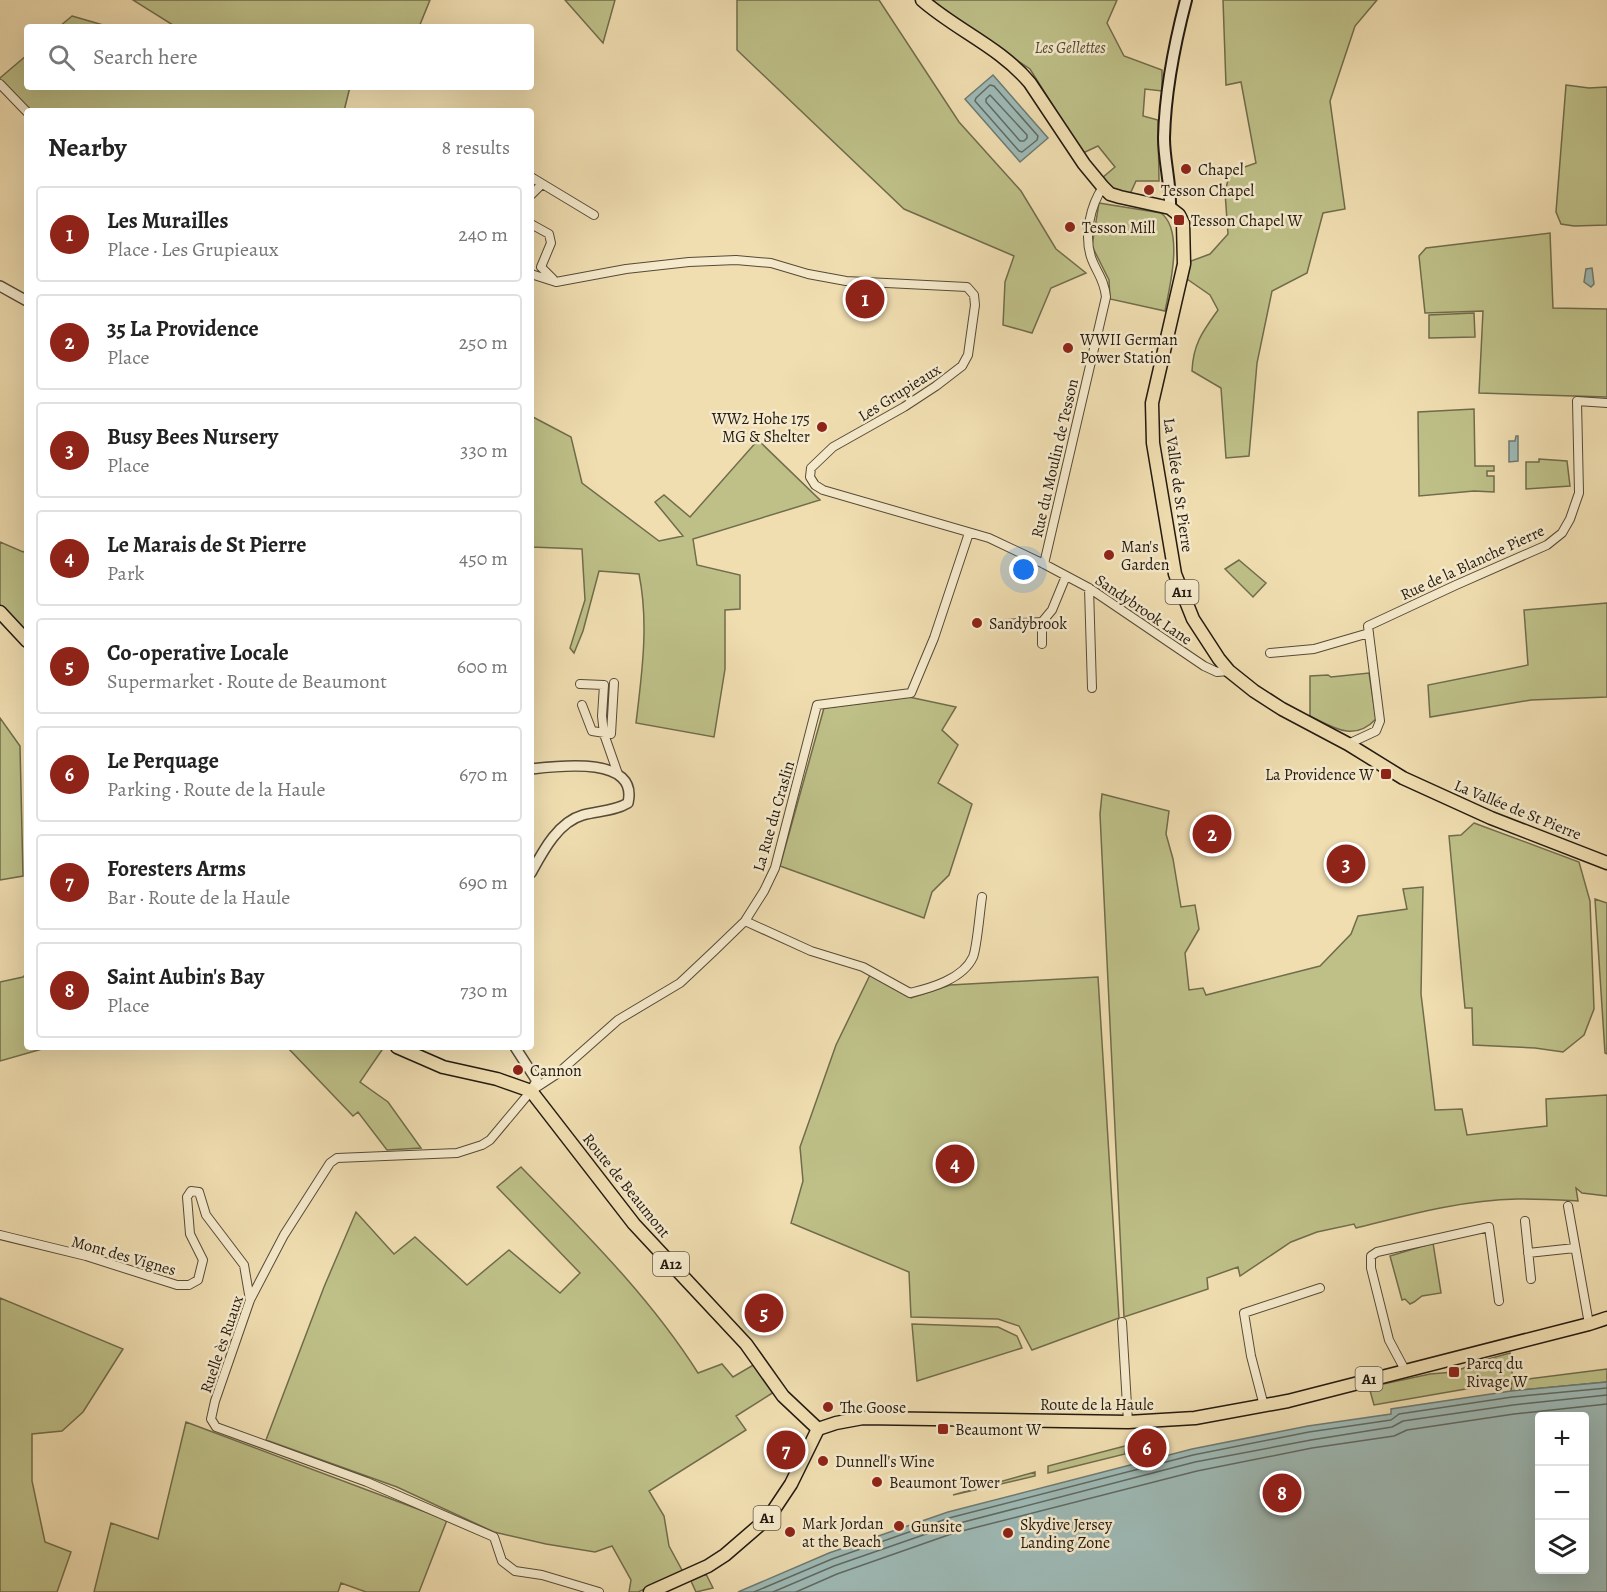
<!DOCTYPE html>
<meta charset="utf-8">
<style>
body{margin:0;font-family:Alegreya,serif;background:#f6f6f6;color:#222}
.controls{position:absolute;right:18px;bottom:18px;display:grid;overflow:hidden;border-radius:6px;box-shadow:0 6px 24px #0002}
.controls button{width:54px;height:54px;display:grid;place-items:center;padding:0;border:0;border-bottom:2px solid #e0e0e0;background:#fff;color:#222;font:30px sans-serif}
.you{position:absolute;left:1024px;top:570px;width:21px;height:21px;margin:-15px;border:4px solid #fff;border-radius:50%;background:#1a73e8;box-shadow:0 0 0 9px #1a73e833}
.badge{display:grid;place-items:center;width:39px;height:39px;border-radius:50%;background:#8f2418;color:#fff;font-size:20px;font-weight:700}
.pin{position:absolute;translate:-50% -50%;border:3px solid #fff;box-shadow:0 2px 6px #0006}
.list{margin:0;padding:0;list-style:none}
h2{display:flex;justify-content:space-between;align-items:center;height:78px;margin:0;padding:0 24px;font-size:26px}
h2 small{font-size:20px;font-weight:400;color:#767676}
.list li{display:grid;grid-template-columns:39px 1fr auto;gap:18px;align-items:center;box-sizing:border-box;height:96px;margin:0 12px 12px;padding:0 12px;border:2px solid #e0e0e0;border-radius:6px}
.list b{display:block;font-size:22px;white-space:nowrap}
.list p{margin:0;font-size:20px;white-space:nowrap;color:#767676}
.list em{font-size:20px;font-style:normal;color:#767676}
.icon{flex:none;width:33px;height:33px;fill:none;stroke:currentColor;stroke-width:2;stroke-linecap:round;stroke-linejoin:round}
.map{position:relative;flex:none;width:1607px;height:1592px;overflow:hidden}
.search{position:absolute;background:#fff;box-shadow:0 6px 24px #0002;left:24px;top:24px;width:510px;height:66px;display:flex;align-items:center;gap:15px;box-sizing:border-box;padding:0 21px;border-radius:6px;color:#767676;font-size:22px}
.panel{position:absolute;background:#fff;box-shadow:0 6px 24px #0002;left:24px;top:108px;width:510px;height:942px;border-radius:6px}
.map>svg:first-child{display:block}
</style>
<div class="map">
<svg width="1607" height="1592" viewBox="0 0 1607 1592">
<rect width="100%" height="100%" fill="#f0deb1"/>
<filter id="stains"><feTurbulence type="fractalNoise" baseFrequency=".00333" numOctaves="4"/><feColorMatrix values="0 0 0 0 .2 0 0 0 0 .09 0 0 0 0 .02 0 0 0 .5 -.17"/></filter>
<radialGradient id="worn" r=".72"><stop offset=".6" stop-color="#630" stop-opacity="0"/><stop offset="1" stop-color="#630" stop-opacity=".3"/></radialGradient>
<path fill="#bec088" stroke="#706c4c" stroke-width="1.5" d="M 133,0 L 430,0 L 419,27 L 176,27 Z
M 565,0 L 615,0 L 603,43 Z
M 737,0 L 879,0 L 959,122 L 1021,191 L 1056,249 L 1086,273 L 1051,288 L 1032,333 L 1003,325 L 1005,282 L 1014,256 L 904,209 L 737,50 Z
M 932,0 L 1117,0 L 1107,23 L 1124,56 L 1162,70 L 1162,91 L 1145,89 L 1143,116 L 1158,120 L 1159,181 L 1136,181 L 1130,194 L 1114,189 L 1102,178 L 1115,167 L 1098,146 L 1083,153 L 1030,69 L 942,10 Z
M 1223,0 L 1377,0 L 1355,26 L 1330,101 L 1345,209 L 1323,213 L 1307,273 L 1272,291 L 1257,363 L 1249,456 L 1226,458 L 1221,388 L 1192,371 C 1193,344 1203,331 1218,310 L 1210,295 L 1187,279 L 1191,261 L 1210,254 L 1228,234 L 1225,192 L 1230,172 L 1256,163 L 1241,82 L 1226,85 Z
M 72,16 L 110,27 L 59,27 Z
M 27,55 L 27,87 L 350,87 L 344,111 L 27,111 L 0,84 L 0,78 Z
M 1566,85 L 1589,88 L 1607,87 L 1607,225 L 1574,226 L 1561,224 L 1556,212 Z
M 1099,203 L 1161,213 C 1184,230 1170,286 1165,311 L 1110,299 L 1109,280 L 1092,246 Z
M 1550,233 L 1553,308 L 1607,309 L 1607,397 L 1479,393 L 1483,311 L 1425,313 L 1419,256 L 1426,248 Z
M 1474,313 L 1475,337 L 1429,338 L 1429,315 Z
M 1474,409 L 1475,466 L 1494,466 L 1494,471 L 1487,471 L 1487,476 L 1494,476 L 1494,492 L 1474,491 L 1419,496 L 1418,412 Z
M 531,416 L 571,437 L 582,483 L 659,541 L 683,536 L 655,502 L 664,495 L 690,517 L 758,440 L 820,500 L 693,539 L 697,565 L 740,575 L 740,609 L 725,610 L 725,669 L 714,737 L 636,723 C 642,673 649,623 639,574 L 599,571 L 583,631 L 574,653 L 570,648 L 585,600 L 582,549 L 531,547 Z
M 1539,459 L 1567,461 L 1570,486 L 1526,489 L 1526,462 L 1539,462 Z
M 0,542 L 23,552 L 27,550 L 27,633 L 0,606 Z
M 1239,560 L 1266,583 L 1253,597 L 1225,569 Z
M 1607,603 L 1607,697 L 1531,700 L 1430,717 L 1428,685 L 1528,665 L 1524,610 Z
M 1369,673 L 1376,719 C 1354,742 1334,728 1310,716 L 1310,676 L 1328,675 L 1331,677 Z
M 909,697 L 956,707 L 942,730 L 958,745 L 938,783 L 972,804 L 949,875 L 932,892 L 924,918 L 780,866 L 824,708 Z
M 0,718 L 20,746 L 23,876 L 0,880 Z
M 1102,794 L 1169,811 L 1166,834 L 1173,859 L 1181,907 L 1195,905 L 1199,929 L 1185,953 L 1189,990 L 1203,988 L 1206,995 L 1320,966 L 1351,934 L 1358,916 L 1407,909 L 1403,889 L 1423,887 L 1421,994 L 1435,1110 L 1462,1109 L 1467,1135 L 1547,1126 L 1546,1099 L 1607,1095 L 1607,1196 L 1582,1193 L 1576,1188 L 1578,1201 C 1557,1200 1537,1199 1517,1199 C 1462,1200 1408,1215 1356,1228 L 1354,1224 L 1317,1232 L 1291,1242 L 1240,1276 L 1238,1267 L 1207,1278 L 1208,1289 L 1124,1317 L 1100,814 Z
M 1474,823 L 1579,862 L 1590,901 L 1594,1009 L 1584,1035 L 1563,1052 L 1535,1048 L 1473,1045 L 1472,1008 L 1465,1008 L 1449,836 L 1461,835 Z
M 1595,899 L 1607,903 L 1607,1054 L 1605,1053 Z
M 27,973 L 27,1047 L 49,1047 L 0,1061 L 0,982 L 23,977 Z
M 870,975 L 911,998 L 950,985 L 1098,977 L 1119,1318 L 1032,1350 L 1019,1326 L 998,1319 L 911,1317 L 909,1272 L 791,1223 L 803,1181 L 800,1147 L 836,1045 Z
M 290,1047 L 384,1047 L 360,1082 L 388,1102 L 421,1148 L 387,1150 L 358,1112 L 353,1116 L 289,1049 Z
M 521,1167 C 584,1232 650,1297 698,1373 L 722,1364 L 733,1377 L 755,1364 L 774,1392 L 736,1416 L 746,1430 L 649,1491 L 664,1516 L 669,1546 L 683,1572 L 638,1592 L 629,1592 L 631,1580 L 612,1546 L 595,1552 L 546,1544 L 494,1532 L 397,1487 L 266,1440 L 324,1287 L 356,1212 L 394,1254 L 415,1237 L 467,1285 L 509,1250 L 560,1293 L 580,1273 L 497,1187 Z
M 1433,1243 L 1441,1293 L 1422,1296 L 1414,1302 L 1410,1304 L 1405,1299 L 1402,1300 L 1390,1256 Z
M 0,1298 L 123,1349 L 83,1412 L 62,1431 L 32,1434 L 32,1481 L 45,1542 L 71,1552 L 57,1592 L 0,1592 Z
M 912,1324 L 998,1327 L 1017,1336 L 1022,1348 L 917,1381 Z
M 1510,1353 L 1513,1381 L 1607,1369 L 1607,1382 L 1511,1391 L 1512,1381 L 1374,1405 L 1369,1387 L 1430,1374 L 1454,1372 L 1481,1361 Z
M 186,1422 L 447,1520 L 419,1592 L 366,1592 L 341,1583 L 338,1592 L 94,1592 L 111,1523 L 158,1539 Z
M 1125,1446 L 1125,1454 L 1048,1473 L 1048,1466 Z
M 1035,1472 L 1035,1476 L 953,1495 Z
M 706,1574 L 713,1588 L 696,1592 L 691,1581 Z"/>
<path fill="#9ebab6" stroke="#6d7a74" stroke-width="1.5" fill-rule="evenodd" d="M 993,75 L 1048,138 L 1020,162 L 965,99 Z
M 1592,268 L 1594,284 L 1591,287 L 1584,282 L 1586,269 Z
M 1516,436 L 1518,436 L 1518,461 L 1509,462 L 1509,441 L 1515,441 Z
M 1607,1382 L 1607,1592 L 738,1592 L 829,1553 L 948,1512 L 1192,1449 L 1308,1426 L 1391,1414 L 1391,1409 L 1511,1391 ZM 1540,1416 L 1584,1416 L 1584,1570 L 1540,1570 Z"/>
<g fill="none" stroke-linecap="round" stroke-linejoin="round">
<path stroke="#606a63" stroke-width="1.5" d="M 990,85 L 994,86 L 1038,136 L 1037,140 L 1022,152 L 1019,151 L 975,101 L 976,98 Z
M 990,95 L 1027,135 L 1027,138 L 1024,141 L 1020,141 L 986,102 L 986,99 Z
M 754,1592 L 832,1559 L 949,1518 L 1193,1455 L 1309,1432 L 1391,1420 L 1399,1414 L 1512,1397 L 1607,1388
M 773,1592 L 834,1566 L 952,1525 L 1195,1462 L 1311,1440 L 1392,1427 L 1403,1421 L 1513,1405 L 1607,1395
M 796,1592 L 837,1574 L 954,1533 L 1197,1471 L 1312,1448 L 1394,1436 L 1407,1430 L 1514,1414 L 1607,1404"/>
<g stroke="#564a38" stroke-width="10">
<path id="minor" d="M 0,84 L 27,112
M 531,177 L 594,215
M 531,195 L 542,184
M 531,224 L 549,234 L 551,243 L 541,267 L 553,279
M 531,274 L 556,282 L 626,269 L 689,262 L 736,260 L 771,263 L 808,274 L 846,281 L 967,287 L 974,295 L 975,305 L 968,355 L 962,366 L 936,386 L 904,407 L 833,447 L 811,468 L 810,477 L 815,485 L 823,490 L 989,538 L 1044,564 L 1089,588 L 1204,666 L 1217,672 L 1229,671
M 1044,564 L 1106,297 C 1104,278 1096,272 1091,257 C 1084,235 1090,206 1103,187
M 1089,588 L 1092,688
M 1004,624 L 1042,622
M 1042,644 L 1042,622 L 1052,610 L 1066,576
M 1270,653 L 1314,649 L 1369,633
M 580,684 L 604,685 L 602,716 L 604,734 L 618,774
M 582,705 L 592,731 L 611,734 L 614,683
M 1348,744 L 1376,731 L 1380,721 L 1368,626 L 1456,585 L 1547,545 L 1562,533 L 1570,519 L 1579,493 L 1577,401 L 1607,403
M 745,921 L 811,951 L 863,967 L 910,993 C 931,988 963,979 973,957 C 977,948 980,909 982,897
M 1568,1206 L 1589,1324
M 1525,1221 L 1531,1279
M 0,1235 L 86,1256 L 177,1285 L 189,1285 L 198,1280 L 203,1260 L 190,1234 L 187,1197 L 191,1191 L 199,1192 L 206,1215 L 244,1265 L 250,1300
M 1528,1253 L 1575,1248
M 1122,1322 L 1128,1422
M 1405,1370 L 1389,1340 L 1371,1268 L 1371,1256 L 1377,1252 L 1489,1227 L 1499,1301
M 1264,1406 L 1251,1356 L 1244,1313 L 1320,1288
M 599,1592 L 542,1575 L 515,1571 L 502,1561 L 494,1537 L 367,1482 L 216,1427 L 211,1419 L 215,1401 L 250,1300 L 284,1235 L 330,1163 L 337,1158 L 457,1153 L 482,1145 L 490,1140 L 531,1091 L 557,1074 L 618,1020 L 680,983 L 714,951 L 745,921 L 764,891 L 775,868 L 817,705 L 911,693 L 934,638 L 969,533"/>
</g>
<g stroke="#564a38" stroke-width="12">
<path id="tertiary" d="M 0,286 L 27,301
M 531,769 C 557,766 639,755 628,803 C 615,811 598,811 583,815 C 558,822 543,851 531,873
M 515,1047 L 537,1081 L 531,1091"/>
</g>
<g stroke="#231910" stroke-width="14">
<path id="secondary" d="M 1170,208 C 1171,184 1164,161 1164,138 C 1165,95 1175,42 1186,0"/>
</g>
<g stroke="#231910" stroke-width="15">
<path id="primary" d="M 922,0 C 956,30 1000,47 1030,83 L 1084,164 L 1103,187 L 1110,194 L 1120,197 L 1170,208 L 1179,215 L 1183,223 L 1184,264 L 1152,403 L 1153,443 L 1175,574 L 1193,619 L 1219,659 L 1229,671 L 1254,691 L 1282,709 L 1348,744 L 1403,778 L 1491,818 L 1607,863
M 0,612 L 27,641
M 397,1047 L 443,1067 L 497,1079 L 531,1091 L 634,1224 L 746,1344 L 783,1396 L 818,1429"/>
</g>
<g stroke="#231910" stroke-width="15">
<path id="trunk" d="M 650,1592 L 708,1566 L 725,1555 L 769,1517 L 791,1484 L 818,1429 L 836,1423 L 863,1418 L 1128,1422 L 1195,1418 L 1288,1401 L 1589,1324 L 1607,1318"/>
</g>
<use href="#minor" stroke="#f5eacc" stroke-width="8"/>
<use href="#tertiary" stroke="#f5eacc" stroke-width="9"/>
<use href="#secondary" stroke="#f5eacc" stroke-width="10"/>
<use href="#primary" stroke="#f0deb1" stroke-width="12"/>
<use href="#trunk" stroke="#f0deb1" stroke-width="12"/>
</g>
<g fill="#8f2418" stroke="#f5eacc" stroke-width="2">
<circle cx="1186" cy="169" r="6"/>
<circle cx="1149" cy="190" r="6"/>
<rect x="1173" y="214" width="12" height="12" rx="3"/>
<circle cx="1070" cy="227" r="6"/>
<circle cx="1068" cy="348" r="6"/>
<circle cx="822" cy="427" r="6"/>
<circle cx="1109" cy="555" r="6"/>
<circle cx="977" cy="623" r="6"/>
<rect x="1380" y="768" width="12" height="12" rx="3"/>
<circle cx="518" cy="1070" r="6"/>
<rect x="1448" y="1366" width="12" height="12" rx="3"/>
<circle cx="828" cy="1407" r="6"/>
<rect x="937" y="1423" width="12" height="12" rx="3"/>
<circle cx="823" cy="1461" r="6"/>
<circle cx="877" cy="1482" r="6"/>
<circle cx="899" cy="1526" r="6"/>
<circle cx="790" cy="1532" r="6"/>
<circle cx="1008" cy="1533" r="6"/>
</g>
<g text-anchor="middle" stroke-width="5" stroke-linejoin="round" paint-order="stroke">
<g fill="#f5eacc" stroke="#625848" stroke-width="1.5">
<rect x="1165.5" y="580" width="33" height="24" rx="4.5"/>
<rect x="653" y="1252" width="36" height="24" rx="4.5"/>
<rect x="1355.5" y="1367" width="27" height="24" rx="4.5"/>
<rect x="753.5" y="1506" width="27" height="24" rx="4.5"/>
</g>
<g font-size="15" font-weight="bold" fill="#231910">
<text x="1182" y="597">A11</text>
<text x="671" y="1269">A12</text>
<text x="1369" y="1384">A1</text>
<text x="767" y="1523">A1</text>
</g>
<g font-size="16" font-style="italic" fill="#524b34" stroke="#f5eacc">
<text x="1070" y="53">Les Gellettes</text>
</g>
<g font-size="16" fill="#231910" stroke="#f5eacc" text-anchor="start">
<text x="1198" y="175">Chapel</text>
<text x="1161" y="196">Tesson Chapel</text>
<text x="1191" y="226">Tesson Chapel W</text>
<text x="1082" y="233">Tesson Mill</text>
<text x="1080" y="345">WWII German<tspan x="1080" dy="18">Power Station</tspan></text>
<text x="810" y="424" text-anchor="end">WW2 Hohe 175<tspan x="810" dy="18">MG &amp; Shelter</tspan></text>
<text x="1121" y="552">Man's<tspan x="1121" dy="18">Garden</tspan></text>
<text x="989" y="629">Sandybrook</text>
<text x="1374" y="780" text-anchor="end">La Providence W</text>
<text x="530" y="1076">Cannon</text>
<text x="1466" y="1369">Parcq du<tspan x="1466" dy="18">Rivage W</tspan></text>
<text x="840" y="1413">The Goose</text>
<text x="955" y="1435">Beaumont W</text>
<text x="835" y="1467">Dunnell's Wine</text>
<text x="889" y="1488">Beaumont Tower</text>
<text x="802" y="1529">Mark Jordan<tspan x="802" dy="18">at the Beach</tspan></text>
<text x="1020" y="1530">Skydive Jersey<tspan x="1020" dy="18">Landing Zone</tspan></text>
<text x="911" y="1532">Gunsite</text>
</g>
<g font-size="16" fill="#231910" stroke="#f5eacc">
<text transform="translate(899 392) rotate(-32)" y="6">Les Grupieaux</text>
<text transform="translate(1054 458) rotate(-77)" y="6">Rue du Moulin de Tesson</text>
<text transform="translate(1179 485) rotate(82)" y="6">La Vallée de St Pierre</text>
<text transform="translate(1472 562) rotate(-25)" y="6">Rue de la Blanche Pierre</text>
<text transform="translate(1144 609) rotate(34)" y="6">Sandybrook Lane</text>
<text transform="translate(1518 809) rotate(22)" y="6">La Vallée de St Pierre</text>
<text transform="translate(773 816) rotate(-74)" y="6">La Rue du Craslin</text>
<text transform="translate(627 1185) rotate(51)" y="6">Route de Beaumont</text>
<text transform="translate(124 1255) rotate(16)" y="6">Mont des Vignes</text>
<text transform="translate(221 1344) rotate(-71)" y="6">Ruelle ès Ruaux</text>
<text x="1097" y="1410">Route de la Haule</text>
</g>
</g>
<rect width="100%" height="100%" filter="url(#stains)"/>
<rect width="100%" height="100%" fill="url(#worn)"/>
</svg>
<div class="controls">
<button>+</button>
<button>−</button>
<button><svg class="icon" aria-label="layers" viewBox="0 0 24 24"><path d="M12 4l9 5-9 5-9-5zM3 14l9 5 9-5"/></svg></button>
</div>
<div class="you"></div>
<div class="pin badge" style="left:865px;top:299px">1</div>
<div class="pin badge" style="left:1212px;top:834px">2</div>
<div class="pin badge" style="left:1346px;top:864px">3</div>
<div class="pin badge" style="left:955px;top:1164px">4</div>
<div class="pin badge" style="left:764px;top:1313px">5</div>
<div class="pin badge" style="left:1147px;top:1448px">6</div>
<div class="pin badge" style="left:786px;top:1450px">7</div>
<div class="pin badge" style="left:1282px;top:1493px">8</div>
<div class="search"><svg class="icon" aria-label="search" viewBox="0 0 24 24"><circle cx="10" cy="10" r="6"/><path d="M15 15l6 6"/></svg>Search here</div>
<section class="panel">
<h2>Nearby<small>8 results</small></h2>
<ul class="list">
<li><span class="badge">1</span><div><b>Les Murailles</b><p>Place · Les Grupieaux</p></div><em>240 m</em></li>
<li><span class="badge">2</span><div><b>35 La Providence</b><p>Place</p></div><em>250 m</em></li>
<li><span class="badge">3</span><div><b>Busy Bees Nursery</b><p>Place</p></div><em>330 m</em></li>
<li><span class="badge">4</span><div><b>Le Marais de St Pierre</b><p>Park</p></div><em>450 m</em></li>
<li><span class="badge">5</span><div><b>Co-operative Locale</b><p>Supermarket · Route de Beaumont</p></div><em>600 m</em></li>
<li><span class="badge">6</span><div><b>Le Perquage</b><p>Parking · Route de la Haule</p></div><em>670 m</em></li>
<li><span class="badge">7</span><div><b>Foresters Arms</b><p>Bar · Route de la Haule</p></div><em>690 m</em></li>
<li><span class="badge">8</span><div><b>Saint Aubin's Bay</b><p>Place</p></div><em>730 m</em></li>
</ul>
</section>
</div>
